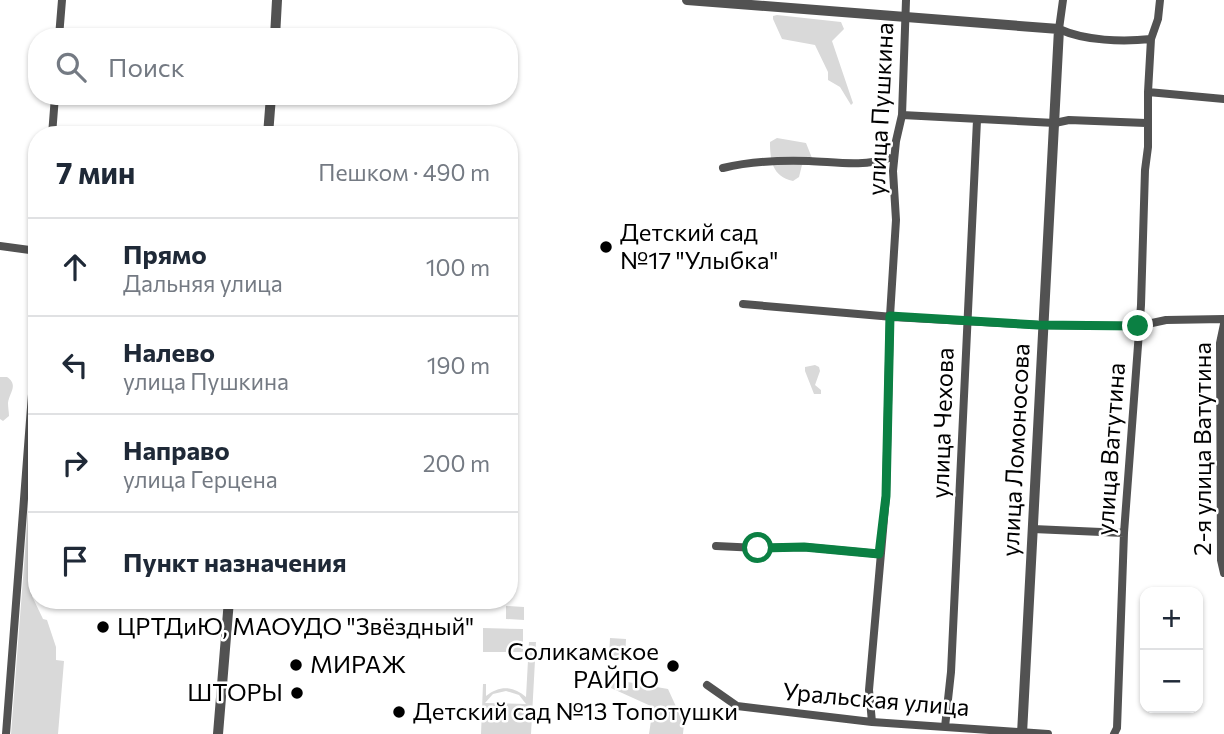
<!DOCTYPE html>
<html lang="ru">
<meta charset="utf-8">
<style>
body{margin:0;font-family:Commissioner,sans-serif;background:#f2f2f3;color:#1f2937}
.controls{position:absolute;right:21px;bottom:21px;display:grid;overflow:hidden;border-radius:14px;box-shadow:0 2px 5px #0004}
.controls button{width:63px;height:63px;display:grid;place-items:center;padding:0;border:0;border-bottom:2px solid #e0e1e3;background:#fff;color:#1f2937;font:35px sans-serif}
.stop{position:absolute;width:21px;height:21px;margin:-16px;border:5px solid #0b8043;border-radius:50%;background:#fff}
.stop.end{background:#0b8043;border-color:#fff;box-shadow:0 2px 7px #0008}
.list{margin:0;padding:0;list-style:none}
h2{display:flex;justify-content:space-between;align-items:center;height:91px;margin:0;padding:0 28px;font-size:30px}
h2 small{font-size:23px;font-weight:400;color:#747a83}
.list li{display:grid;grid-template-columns:46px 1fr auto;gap:21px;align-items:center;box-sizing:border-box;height:98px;padding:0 28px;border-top:2px solid #e0e1e3}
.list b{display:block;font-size:26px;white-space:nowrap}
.list p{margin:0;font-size:23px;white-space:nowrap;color:#747a83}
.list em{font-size:23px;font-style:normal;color:#747a83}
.icon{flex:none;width:38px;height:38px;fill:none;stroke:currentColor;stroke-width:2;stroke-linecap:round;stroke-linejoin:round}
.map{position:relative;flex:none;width:1224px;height:734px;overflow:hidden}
.search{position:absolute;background:#fff;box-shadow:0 2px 5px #0004;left:28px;top:28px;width:490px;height:77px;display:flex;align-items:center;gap:18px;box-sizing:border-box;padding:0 24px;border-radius:28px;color:#747a83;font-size:26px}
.panel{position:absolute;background:#fff;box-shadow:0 2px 5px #0004;left:28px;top:126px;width:490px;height:483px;border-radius:28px}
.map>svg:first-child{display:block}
</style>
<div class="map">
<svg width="1224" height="734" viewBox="0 0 1224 734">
<rect width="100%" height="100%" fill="#fff"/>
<path fill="#d9d9d9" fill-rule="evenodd" d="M 777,15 L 841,22 L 844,29 L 832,41 L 853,103 L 851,105 L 840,87 L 828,80 L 828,72 L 815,45 L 782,39 L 773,19 L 773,16 Z
M 777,138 L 806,143 L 812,158 L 802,165 L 799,177 L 793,181 C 772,177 770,159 770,142 Z
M 815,365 L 819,367 L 820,371 L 815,385 L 821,390 L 821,394 L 814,394 L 805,371 L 805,367 Z
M 0,377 L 7,377 C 19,385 9,393 8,403 C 8,408 9,412 9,416 L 3,421 L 0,419 Z
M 37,481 L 37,546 L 32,596 L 43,619 L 47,620 L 56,647 L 56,660 L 64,661 L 58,734 L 11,734 L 30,487 Z
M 506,606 L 524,607 L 524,620 L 506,619 Z
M 483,628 L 523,629 L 523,652 L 483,652 Z
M 610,638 L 626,639 L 625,659 L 609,658 Z
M 529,642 L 536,642 L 531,734 L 481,734 L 483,684 L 486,684 L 486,696 C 500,685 513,686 526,697 ZM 506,691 L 519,695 L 526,704 L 485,703 L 493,694 Z
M 616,680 L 668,689 L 684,724 L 683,734 L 649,734 L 653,707 L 611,688 L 610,684 Z"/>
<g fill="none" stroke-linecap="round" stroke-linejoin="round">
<path stroke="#525252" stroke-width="8" d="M 1063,0 L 1059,29 C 1085,41 1123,42 1151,39
M 59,37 L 62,0
M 1148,92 L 1224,99
M 902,115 L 1055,123 L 1069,120 L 1146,123
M 52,135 L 55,96
M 723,168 C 752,161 779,160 809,161 C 836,162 863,167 889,158
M 0,246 L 37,251
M 743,304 L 893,317 L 1038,325 L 1138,326 L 1166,320 L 1224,319
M 1224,324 L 1220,343 L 1221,560 L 1224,573
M 26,473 L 37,474
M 1033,529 L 1124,533
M 716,546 L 758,548 L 804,547 L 879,554
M 707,685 L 737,706 L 872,722 L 1048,734
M 872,722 L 869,690 L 886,496 L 890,316 L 896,220 L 893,171 L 896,141 L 902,115 L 906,0
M 945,727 L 951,672 L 977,120
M 6,734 L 37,329
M 1114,734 L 1117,728 L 1124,533 L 1141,305 L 1145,170 L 1148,147 L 1148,92 L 1151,39 L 1158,19 L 1160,0"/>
<path stroke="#525252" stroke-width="10" d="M 687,0 L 1059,29 L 1022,734
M 275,37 L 277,0
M 268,135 L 271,96
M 218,734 L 229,600"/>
</g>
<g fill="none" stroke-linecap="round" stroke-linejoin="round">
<path stroke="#0b8043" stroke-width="9" d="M 758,548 L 804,547 L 879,554 L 886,496 L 890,316 L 1038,325 L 1138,326"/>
</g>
<g fill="#000" stroke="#fff" stroke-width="2.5">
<circle cx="606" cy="247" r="7"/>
<circle cx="103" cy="627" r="7"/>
<circle cx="296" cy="665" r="7"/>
<circle cx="673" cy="666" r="7"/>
<circle cx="297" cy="693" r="7"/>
<circle cx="399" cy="712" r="7"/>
</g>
<g text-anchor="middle" stroke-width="5" stroke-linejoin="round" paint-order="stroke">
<g font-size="24" fill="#000" stroke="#fff">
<text transform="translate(881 109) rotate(-87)" y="8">улица Пушкина</text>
<text transform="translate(943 423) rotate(-88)" y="8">улица Чехова</text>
<text transform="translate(1111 449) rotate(-86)" y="8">улица Ватутина</text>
<text transform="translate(1203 449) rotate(-90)" y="8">2-я улица Ватутина</text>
<text transform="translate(1016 450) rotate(-87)" y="8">улица Ломоносова</text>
<text transform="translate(876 700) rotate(5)" y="8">Уральская улица</text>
</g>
<g font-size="24" fill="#000" stroke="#fff" text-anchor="start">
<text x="620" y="241">Детский сад<tspan x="620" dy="28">№17 "Улыбка"</tspan></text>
<text x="117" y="635">ЦРТДиЮ, МАОУДО "Звёздный"</text>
<text x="659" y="660" text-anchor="end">Соликамское<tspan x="659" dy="28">РАЙПО</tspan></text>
<text x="310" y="673">МИРАЖ</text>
<text x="283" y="701" text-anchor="end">ШТОРЫ</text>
<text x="413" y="720">Детский сад №13 Топотушки</text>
</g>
</g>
</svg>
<div class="controls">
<button>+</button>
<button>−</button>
</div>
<div class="stop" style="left:758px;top:548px"></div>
<div class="stop end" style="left:1138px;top:326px"></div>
<div class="search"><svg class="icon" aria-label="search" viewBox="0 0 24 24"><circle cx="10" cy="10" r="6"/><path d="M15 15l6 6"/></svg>Поиск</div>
<section class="panel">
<h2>7 мин<small>Пешком · 490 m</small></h2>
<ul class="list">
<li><svg class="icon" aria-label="ahead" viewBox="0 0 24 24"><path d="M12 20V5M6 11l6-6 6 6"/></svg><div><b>Прямо</b><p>Дальняя улица</p></div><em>100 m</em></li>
<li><svg class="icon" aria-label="left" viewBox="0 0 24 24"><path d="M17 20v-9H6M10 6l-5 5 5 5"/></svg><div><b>Налево</b><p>улица Пушкина</p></div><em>190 m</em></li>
<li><svg class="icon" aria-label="right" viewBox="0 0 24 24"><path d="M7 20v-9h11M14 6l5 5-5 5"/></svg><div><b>Направо</b><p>улица Герцена</p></div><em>200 m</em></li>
<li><svg class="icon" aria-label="arrive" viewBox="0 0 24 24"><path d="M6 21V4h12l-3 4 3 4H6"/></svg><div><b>Пункт назначения</b></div></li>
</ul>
</section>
</div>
